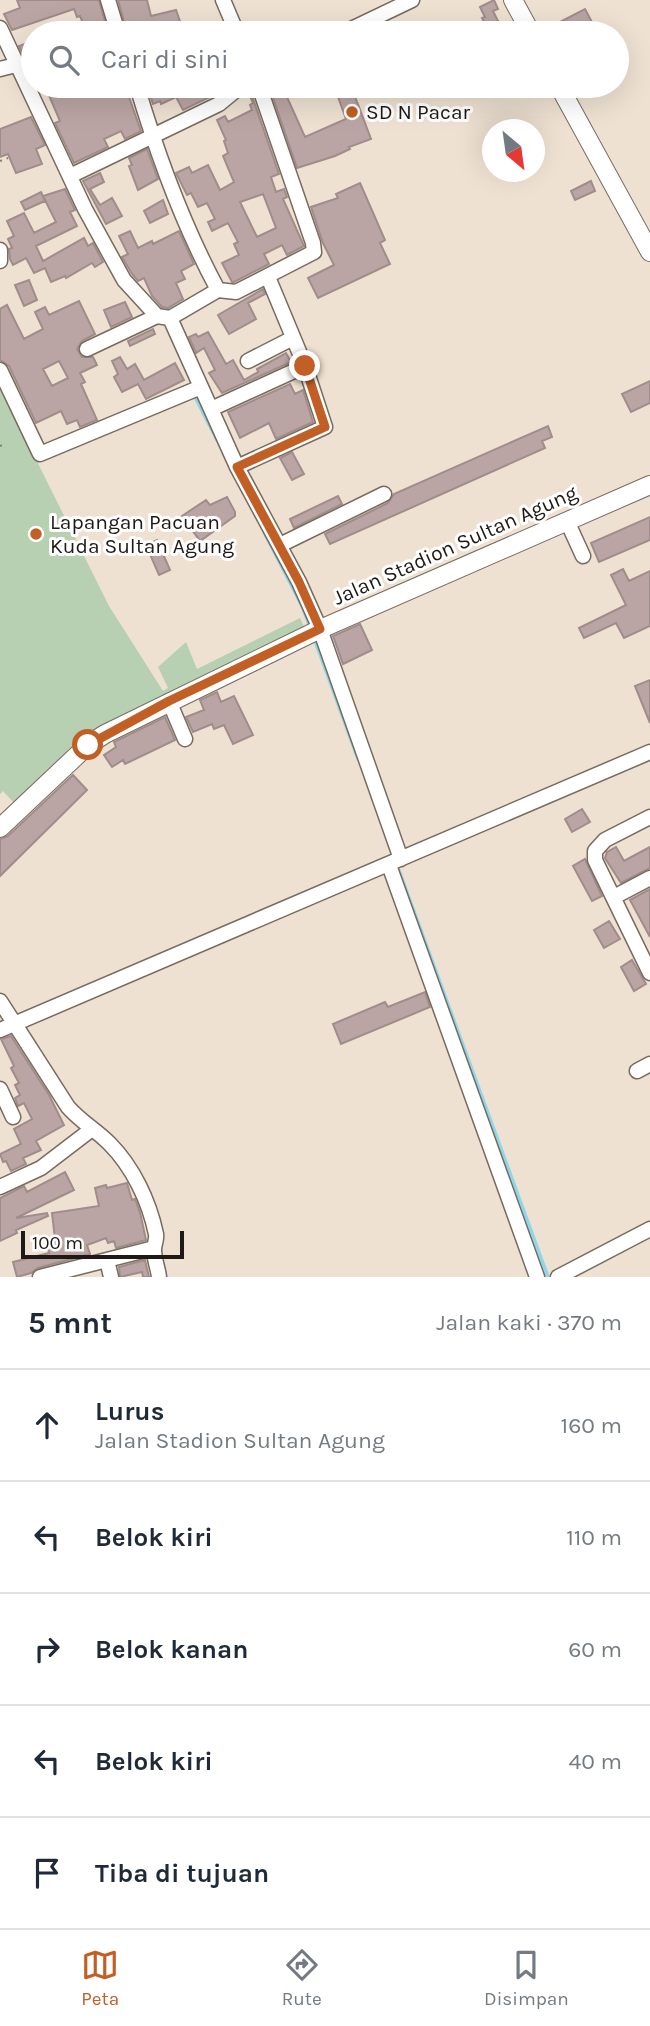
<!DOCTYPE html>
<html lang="id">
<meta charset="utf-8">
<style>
body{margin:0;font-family:Karla,sans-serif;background:#f6f6f7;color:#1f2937}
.compass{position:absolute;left:482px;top:119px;width:63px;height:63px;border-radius:50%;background:#fff;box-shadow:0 7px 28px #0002;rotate:151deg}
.scale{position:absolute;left:21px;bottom:18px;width:163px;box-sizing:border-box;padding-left:7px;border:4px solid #1e1914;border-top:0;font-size:19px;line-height:24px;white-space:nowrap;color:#1e1914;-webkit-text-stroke:5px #fff;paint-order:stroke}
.stop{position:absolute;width:21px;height:21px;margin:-16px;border:5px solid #c15f24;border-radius:50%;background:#fff}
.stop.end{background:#c15f24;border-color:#fff;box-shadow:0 2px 7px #0008}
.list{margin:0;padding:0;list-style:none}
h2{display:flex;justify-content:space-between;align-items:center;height:91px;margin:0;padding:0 28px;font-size:30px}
h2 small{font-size:23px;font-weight:400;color:#747a83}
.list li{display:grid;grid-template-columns:46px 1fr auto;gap:21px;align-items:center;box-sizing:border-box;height:112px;padding:0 28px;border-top:2px solid #e0e1e3}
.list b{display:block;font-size:26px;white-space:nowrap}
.list p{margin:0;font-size:23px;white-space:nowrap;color:#747a83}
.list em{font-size:23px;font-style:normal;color:#747a83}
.icon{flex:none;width:38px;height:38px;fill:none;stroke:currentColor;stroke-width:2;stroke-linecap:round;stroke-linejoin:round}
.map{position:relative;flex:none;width:650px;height:1277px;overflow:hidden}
.search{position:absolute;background:#fff;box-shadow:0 7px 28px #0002;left:21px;right:21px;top:21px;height:77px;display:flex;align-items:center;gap:18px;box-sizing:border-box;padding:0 24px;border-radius:38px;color:#747a83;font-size:26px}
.sheet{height:651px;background:#fff}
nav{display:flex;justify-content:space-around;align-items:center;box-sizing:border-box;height:98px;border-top:2px solid #e0e1e3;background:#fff;font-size:19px;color:#747a83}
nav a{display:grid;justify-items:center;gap:4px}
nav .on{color:#c15f24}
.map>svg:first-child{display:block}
</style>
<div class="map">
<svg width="650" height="1277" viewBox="0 0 650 1277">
<rect width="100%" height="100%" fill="#eee1d2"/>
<path fill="#b7d0b1" d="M 0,387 L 109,606 L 163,691 L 168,688 L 158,667 L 186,642 L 197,669 L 300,618 L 305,629 L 95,732 L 14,803 L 3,791 L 0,794 Z"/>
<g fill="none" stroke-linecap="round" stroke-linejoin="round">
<path stroke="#8bd8ec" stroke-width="3.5" d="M 196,399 L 217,440
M 265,534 L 303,608 L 310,628
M 314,638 L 358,759
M 397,865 L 548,1277"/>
</g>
<path fill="#baa5a4" stroke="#a08c8a" stroke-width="2" fill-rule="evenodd" d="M 17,0 L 99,0 L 108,32 L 87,33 L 80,16 L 77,17 L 74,9 L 12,30 L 4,14 L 20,8 Z
M 118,0 L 147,0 L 151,16 L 176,10 L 184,33 L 127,33 Z
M 494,0 L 498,9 L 493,11 L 500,25 L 489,31 L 482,18 L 485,17 L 480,7 Z
M 585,9 L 593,24 L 576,33 L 549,33 L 562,26 L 560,22 Z
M 33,41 L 33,76 L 19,46 Z
M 45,86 L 125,86 L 141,131 L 125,139 L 121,131 L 104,139 L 108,147 L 74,163 L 55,123 L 60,121 Z
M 147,86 L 210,86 L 214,95 L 183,110 L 176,97 L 161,104 L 160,101 L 153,104 Z
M 269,86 L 282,86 L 305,137 L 346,119 L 334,86 L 351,86 L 371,139 L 349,147 L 350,149 L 335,156 L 297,168 Z
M 251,93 L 279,174 L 271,177 L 276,192 L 284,189 L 287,197 L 283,199 L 304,246 L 287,255 L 282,245 L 264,254 L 269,264 L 234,282 L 232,282 L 222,263 L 239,255 L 234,244 L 238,242 L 228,223 L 212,231 L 208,222 L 215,219 L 207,203 L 198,207 L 191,193 L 187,195 L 176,173 L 189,167 L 192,173 L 208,165 L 220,190 L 234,182 L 223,156 L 228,153 L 224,141 L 226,140 L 217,120 L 225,116 L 228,122 L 252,110 L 250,105 L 253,103 L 249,94 ZM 263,194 L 276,228 L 257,237 L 240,202 Z
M 31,117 L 45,145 L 36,149 L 42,164 L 16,173 L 8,154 L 0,157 L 0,129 Z
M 147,149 L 158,179 L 138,190 L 129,166 L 132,165 L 129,158 Z
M 100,173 L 104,182 L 90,189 L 100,205 L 112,198 L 122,216 L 106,224 L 83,181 Z
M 591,181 L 595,191 L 575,200 L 571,191 Z
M 360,183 L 385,240 L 380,243 L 390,264 L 318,298 L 308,278 L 334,265 L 323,243 L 311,207 L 338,198 L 336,194 Z
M 65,189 L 75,210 L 70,212 L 77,226 L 36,246 L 43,261 L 84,238 L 88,246 L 93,243 L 103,262 L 95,267 L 92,263 L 66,278 L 65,276 L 51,282 L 45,268 L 34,273 L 26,258 L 13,265 L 10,259 L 9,249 L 12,248 L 8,239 L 14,236 L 7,221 L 24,213 L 34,233 L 56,222 L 43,196 Z
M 41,192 L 45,201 L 25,210 L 21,202 Z
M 163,200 L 168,214 L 150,223 L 144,211 Z
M 130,231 L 138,248 L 152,241 L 153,244 L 179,231 L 194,264 L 181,271 L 185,279 L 176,283 L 183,299 L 168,308 L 162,307 L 152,296 L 144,278 L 138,281 L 132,274 L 122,257 L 128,254 L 119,236 Z
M 29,280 L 37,300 L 24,306 L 15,285 Z
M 263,289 L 265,294 L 248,303 L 256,319 L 229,334 L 218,315 Z
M 79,301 L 95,334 L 82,341 L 77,349 L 82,357 L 93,357 L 97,365 L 80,373 L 85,382 L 81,384 L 97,420 L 80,427 L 77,420 L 67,424 L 61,411 L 36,423 L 9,366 L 0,360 L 0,309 L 7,305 L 24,339 L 43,329 L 35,312 L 45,307 L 49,315 ZM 59,361 L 68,378 L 52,386 L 43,369 Z
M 125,302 L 132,317 L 111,327 L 104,310 Z
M 153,329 L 155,334 L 130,346 L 128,341 Z
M 208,332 L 226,364 L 233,360 L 244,380 L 258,372 L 257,369 L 286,353 L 291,362 L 222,393 L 209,373 L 215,370 L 204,348 L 196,353 L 189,337 L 196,334 L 198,337 Z
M 120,357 L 127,369 L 135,364 L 144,380 L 175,363 L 184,380 L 146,399 L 138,384 L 122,392 L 114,377 L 118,374 L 112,361 Z
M 650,381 L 650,403 L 631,412 L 622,394 Z
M 290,384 L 295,394 L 303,390 L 313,422 L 276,439 L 269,423 L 240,438 L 228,412 Z
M 548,426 L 552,437 L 542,441 L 545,448 L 330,544 L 325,534 L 388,503 L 394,494 Z
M 292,452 L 304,474 L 292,480 L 280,458 Z
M 338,496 L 342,504 L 294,528 L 290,519 Z
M 227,497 L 235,512 L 235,516 L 200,541 L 182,516 L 206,500 L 210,505 Z
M 650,517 L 650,540 L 599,562 L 591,543 Z
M 157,540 L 170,570 L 159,575 L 146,545 Z
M 623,569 L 629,581 L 650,571 L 650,626 L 624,638 L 616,623 L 584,638 L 579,628 L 626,605 L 611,575 Z
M 360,624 L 372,650 L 343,664 L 333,636 Z
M 650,680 L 650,723 L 635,686 Z
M 217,692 L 221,702 L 234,696 L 253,735 L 233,744 L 224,725 L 214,729 L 212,724 L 193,732 L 186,717 L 204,710 L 200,700 Z
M 165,717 L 175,740 L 125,764 L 123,760 L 112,767 L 104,755 L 116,747 L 114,742 Z
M 73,775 L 87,790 L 0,876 L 0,839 L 8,836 Z
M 582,809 L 590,822 L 572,832 L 565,819 Z
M 616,847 L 624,861 L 650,847 L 650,868 L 621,883 L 605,858 L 607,852 Z
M 585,859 L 602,896 L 592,901 L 573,866 Z
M 650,889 L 650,937 L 630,900 Z
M 609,921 L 620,939 L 604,948 L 594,930 Z
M 632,960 L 646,984 L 634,991 L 621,967 Z
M 425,992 L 430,1007 L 341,1044 L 333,1024 L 385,1002 L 388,1007 Z
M 11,1036 L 49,1095 L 64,1125 L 36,1141 L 41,1150 L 23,1158 L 26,1164 L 11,1171 L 6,1161 L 3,1162 L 0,1154 L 21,1144 L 14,1129 L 32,1119 L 24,1103 L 18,1106 L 15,1098 L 20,1095 L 15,1085 L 19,1083 L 11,1068 L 14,1066 L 1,1039 Z
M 65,1172 L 74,1190 L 16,1218 L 47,1213 L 48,1216 L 16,1230 L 17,1233 L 0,1241 L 0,1198 L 24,1186 L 27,1192 Z
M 127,1183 L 132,1200 L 135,1199 L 140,1212 L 146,1240 L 116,1248 L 114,1241 L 108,1243 L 106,1238 L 87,1245 L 90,1254 L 38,1268 L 31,1273 L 17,1277 L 13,1262 L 49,1253 L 46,1240 L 55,1239 L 52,1213 L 99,1206 L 95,1188 L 106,1185 L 107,1188 Z
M 145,1260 L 149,1277 L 143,1277 L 142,1272 L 120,1277 L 119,1267 Z"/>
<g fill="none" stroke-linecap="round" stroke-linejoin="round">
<g stroke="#776b5e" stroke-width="17">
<path id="minor" d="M 108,0 L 118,33
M 223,0 L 237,33
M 0,28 L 85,209 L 124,280 L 157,316 L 170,318 L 237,467 L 299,582 L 320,629 L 401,859
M 343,33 L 412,0
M 0,69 L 16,65
M 137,86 C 158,157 183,225 218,290
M 70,176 L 219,104 L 241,86
M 0,250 L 0,261
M 170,318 L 218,290 L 236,292 L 314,252 L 313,243 L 259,86
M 87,349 L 157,316
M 248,361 L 293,338
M 0,370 L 40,454 L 201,387
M 211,409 L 305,366
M 237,467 L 325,427 L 305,366 L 268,277
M 567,521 L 583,556
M 280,545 L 384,494
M 169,701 L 185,739
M 650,817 L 605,840 L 595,851 L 595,860 L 650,973
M 389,865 L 537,1277
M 614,897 L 650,878
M 0,1001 L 68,1107 C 80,1121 96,1130 109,1143 C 133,1167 149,1201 156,1234 C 157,1240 154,1244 154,1250 C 154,1259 158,1268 159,1277
M 0,1030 L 650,752
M 637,1071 L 650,1064
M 0,1089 L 13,1117
M 0,1187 L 41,1168 L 92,1129
M 107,1260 L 111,1277
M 40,1277 L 154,1248
M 558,1277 L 650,1229"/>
</g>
<g stroke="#776b5e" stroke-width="20">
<path id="major" d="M 513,0 L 531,33
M 559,86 L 650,252
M 0,828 L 88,745 L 105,734 L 316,631 L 650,485"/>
</g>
<path stroke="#847b71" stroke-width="2" stroke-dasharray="2 5" stroke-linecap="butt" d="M 0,161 L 8,158
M 0,446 L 2,445"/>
<use href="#minor" stroke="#fff" stroke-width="14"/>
<use href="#major" stroke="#fff" stroke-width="18"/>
</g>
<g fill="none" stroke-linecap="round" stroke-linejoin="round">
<path stroke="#c15f24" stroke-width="9" d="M 88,745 L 169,701 L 320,629 L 299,582 L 237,467 L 325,427 L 305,366"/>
</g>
<g fill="#c15f24" stroke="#fff" stroke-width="2.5">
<circle cx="352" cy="112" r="7"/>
<circle cx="36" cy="534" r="7"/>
</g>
<g text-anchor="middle" stroke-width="6" stroke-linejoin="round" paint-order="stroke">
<g font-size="21" fill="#1e1914" stroke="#fff" text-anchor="start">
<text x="366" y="119">SD N Pacar</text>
<text x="50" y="529">Lapangan Pacuan<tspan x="50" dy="24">Kuda Sultan Agung</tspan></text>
</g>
<g font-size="21" fill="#1e1914" stroke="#fff">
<text transform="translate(455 545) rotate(-24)" y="7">Jalan Stadion Sultan Agung</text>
</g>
</g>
</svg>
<svg class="compass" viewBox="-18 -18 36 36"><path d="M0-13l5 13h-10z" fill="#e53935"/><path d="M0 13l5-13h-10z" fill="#747a83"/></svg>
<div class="scale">100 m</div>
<div class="stop" style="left:88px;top:745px"></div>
<div class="stop end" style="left:305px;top:366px"></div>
<div class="search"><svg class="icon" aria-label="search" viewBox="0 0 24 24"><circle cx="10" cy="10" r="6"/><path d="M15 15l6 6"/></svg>Cari di sini</div>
</div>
<section class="sheet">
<h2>5 mnt<small>Jalan kaki · 370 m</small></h2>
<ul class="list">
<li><svg class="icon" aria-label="ahead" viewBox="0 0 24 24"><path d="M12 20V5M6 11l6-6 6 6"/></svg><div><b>Lurus</b><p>Jalan Stadion Sultan Agung</p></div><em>160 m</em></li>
<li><svg class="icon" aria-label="left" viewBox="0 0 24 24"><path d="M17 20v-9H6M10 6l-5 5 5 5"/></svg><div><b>Belok kiri</b></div><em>110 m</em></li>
<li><svg class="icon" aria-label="right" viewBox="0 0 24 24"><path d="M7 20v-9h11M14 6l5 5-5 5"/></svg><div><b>Belok kanan</b></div><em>60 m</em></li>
<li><svg class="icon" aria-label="left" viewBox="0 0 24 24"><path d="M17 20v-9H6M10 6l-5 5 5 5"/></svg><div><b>Belok kiri</b></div><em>40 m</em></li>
<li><svg class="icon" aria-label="arrive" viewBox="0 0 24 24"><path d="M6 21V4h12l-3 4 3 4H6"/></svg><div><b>Tiba di tujuan</b></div></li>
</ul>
</section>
<nav>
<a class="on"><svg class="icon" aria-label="map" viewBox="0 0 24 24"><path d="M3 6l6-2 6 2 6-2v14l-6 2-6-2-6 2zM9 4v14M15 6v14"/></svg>Peta</a>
<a><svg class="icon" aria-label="directions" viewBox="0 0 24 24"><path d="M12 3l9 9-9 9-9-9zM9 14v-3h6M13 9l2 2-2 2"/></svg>Rute</a>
<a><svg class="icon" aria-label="saved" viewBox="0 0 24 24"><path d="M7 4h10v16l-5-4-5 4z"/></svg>Disimpan</a>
</nav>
